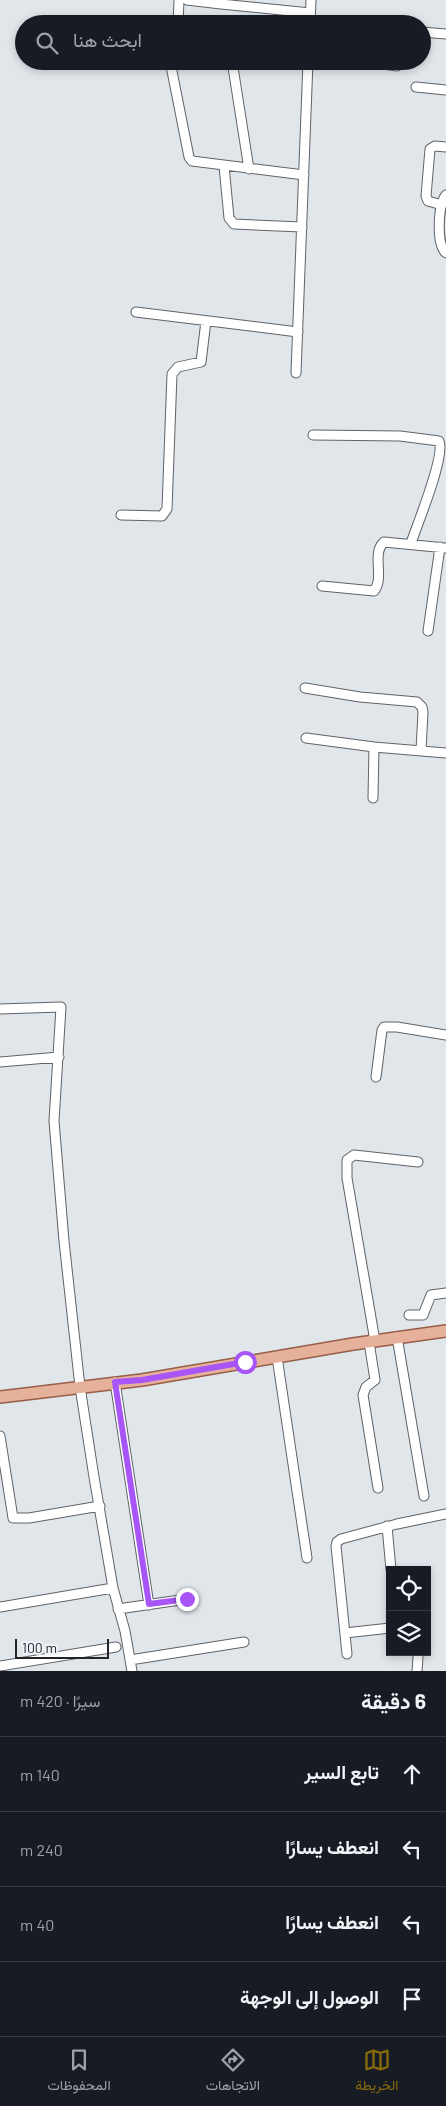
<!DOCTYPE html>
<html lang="ar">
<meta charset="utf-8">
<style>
body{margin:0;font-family:Barlow,Vazirmatn,sans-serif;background:#242831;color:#f1f3f6;direction:rtl}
.controls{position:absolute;right:15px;bottom:15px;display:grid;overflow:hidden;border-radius:0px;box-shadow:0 2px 8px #0003}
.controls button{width:45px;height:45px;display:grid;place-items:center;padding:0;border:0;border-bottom:1px solid #363941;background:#171b24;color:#f1f3f6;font:25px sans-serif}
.scale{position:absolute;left:15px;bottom:12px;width:94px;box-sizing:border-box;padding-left:5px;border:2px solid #222426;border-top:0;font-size:14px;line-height:18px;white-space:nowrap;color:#222426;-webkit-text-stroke:4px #eef3f9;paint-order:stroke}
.stop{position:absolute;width:15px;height:15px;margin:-11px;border:4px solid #a855f7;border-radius:50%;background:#fff}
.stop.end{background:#a855f7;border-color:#fff;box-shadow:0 1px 5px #0008}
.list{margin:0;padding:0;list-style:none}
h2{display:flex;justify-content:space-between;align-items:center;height:65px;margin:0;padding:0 20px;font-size:21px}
h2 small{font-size:16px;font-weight:400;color:#9ea1a6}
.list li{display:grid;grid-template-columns:32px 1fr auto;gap:15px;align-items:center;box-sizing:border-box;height:75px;padding:0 20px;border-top:1px solid #363941}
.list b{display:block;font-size:19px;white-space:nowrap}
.list em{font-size:16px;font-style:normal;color:#9ea1a6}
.icon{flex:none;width:28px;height:28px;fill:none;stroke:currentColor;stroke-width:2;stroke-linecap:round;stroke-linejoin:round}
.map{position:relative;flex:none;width:446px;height:1671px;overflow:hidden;direction:ltr}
.search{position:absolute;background:#171b24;box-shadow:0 2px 8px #0003;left:15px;right:15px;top:15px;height:55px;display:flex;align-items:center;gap:12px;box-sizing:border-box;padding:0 18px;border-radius:28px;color:#9ea1a6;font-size:19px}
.sheet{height:365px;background:#171b24}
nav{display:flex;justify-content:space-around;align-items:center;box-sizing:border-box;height:70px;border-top:1px solid #363941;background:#171b24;font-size:14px;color:#9ea1a6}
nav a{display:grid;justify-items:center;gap:2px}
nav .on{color:#876b09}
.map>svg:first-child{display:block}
</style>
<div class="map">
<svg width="446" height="1671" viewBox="0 0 446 1671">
<rect width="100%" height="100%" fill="#e1e6eb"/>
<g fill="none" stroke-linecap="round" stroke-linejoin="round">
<g stroke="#5f6368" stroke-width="11">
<path id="minor" d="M 187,0 L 221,4
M 222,0 L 221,4 L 310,13
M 178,24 L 179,0
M 310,24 L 311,0
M 422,32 L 446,34
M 170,61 L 189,157 L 192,161 L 304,175
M 232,61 L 249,169
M 287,61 L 308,65
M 361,61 L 397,66
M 416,87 L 446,90
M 224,166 L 229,218 L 234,224 L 302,227
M 446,195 C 438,205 436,244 446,253
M 442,205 L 428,201 L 426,196 L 430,149 L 435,146 L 446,147
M 136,312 L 298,332
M 296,373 L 308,61
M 313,435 L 400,436 L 439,441 C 446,455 417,525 411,543
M 121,515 L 162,516 L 167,509 L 172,374 L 178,367 L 201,362 L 206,321
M 322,586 L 374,591 C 385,578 371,553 384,542 L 446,548
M 428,631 L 440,547
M 305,688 L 360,697 L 417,702 L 422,707 L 423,712 L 421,750
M 306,738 L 374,747 L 446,753
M 373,798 L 374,747
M 0,1009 L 61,1007 L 54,1121 L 64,1241 L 80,1387 L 94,1477 L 113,1588 L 125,1631 L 132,1671
M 0,1062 L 59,1057
M 376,1077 L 382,1030 L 384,1027 L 397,1027 L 446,1035
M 409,1315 L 423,1315 L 431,1295 L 446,1293
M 397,1337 L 424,1496
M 375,1341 L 347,1178 L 347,1160 L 354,1155 L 418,1162
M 369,1342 L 375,1380 L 366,1387 L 363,1395 L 378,1488
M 277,1357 L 307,1558
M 115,1382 L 149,1605
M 0,1436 L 13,1518 L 29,1518 L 100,1506
M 387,1526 L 391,1570
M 0,1607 L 113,1588
M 118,1609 L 187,1599
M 345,1633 L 390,1628
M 347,1654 L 336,1546 L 337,1542 L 341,1539 L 397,1524 L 446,1514
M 130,1660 L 244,1642
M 0,1666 L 116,1647
M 417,1671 L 418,1657"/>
</g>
<g stroke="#965e46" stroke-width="14">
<path id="major" d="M 0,1397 L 142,1380 L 353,1344 L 446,1331"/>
</g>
<use href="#minor" stroke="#fff" stroke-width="9"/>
<use href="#major" stroke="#e6b19b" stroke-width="11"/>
</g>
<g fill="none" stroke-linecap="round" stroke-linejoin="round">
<path stroke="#a855f7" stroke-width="6" d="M 187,1599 L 149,1604 L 115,1382 L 142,1380 L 245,1362"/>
</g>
</svg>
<div class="controls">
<button><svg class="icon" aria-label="locate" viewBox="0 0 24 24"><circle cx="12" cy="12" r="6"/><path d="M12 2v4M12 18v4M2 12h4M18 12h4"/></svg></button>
<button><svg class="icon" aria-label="layers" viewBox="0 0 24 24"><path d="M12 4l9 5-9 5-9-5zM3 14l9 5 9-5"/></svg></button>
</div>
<div class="scale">100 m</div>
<div class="stop" style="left:245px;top:1362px"></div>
<div class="stop end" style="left:187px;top:1599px"></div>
<div class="search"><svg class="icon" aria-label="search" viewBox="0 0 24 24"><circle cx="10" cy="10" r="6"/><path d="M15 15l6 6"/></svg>ابحث هنا</div>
</div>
<section class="sheet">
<h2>6 دقيقة<small>سيرًا · 420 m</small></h2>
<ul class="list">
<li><svg class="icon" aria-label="ahead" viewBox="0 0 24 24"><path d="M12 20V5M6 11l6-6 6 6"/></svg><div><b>تابع السير</b></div><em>140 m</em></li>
<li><svg class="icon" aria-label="left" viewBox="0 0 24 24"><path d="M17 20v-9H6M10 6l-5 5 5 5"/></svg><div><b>انعطف يسارًا</b></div><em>240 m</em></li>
<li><svg class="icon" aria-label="left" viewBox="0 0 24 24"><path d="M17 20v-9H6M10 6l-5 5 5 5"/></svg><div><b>انعطف يسارًا</b></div><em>40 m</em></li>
<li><svg class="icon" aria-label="arrive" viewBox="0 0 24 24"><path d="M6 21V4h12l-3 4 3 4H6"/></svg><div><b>الوصول إلى الوجهة</b></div></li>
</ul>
</section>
<nav>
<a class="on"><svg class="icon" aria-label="map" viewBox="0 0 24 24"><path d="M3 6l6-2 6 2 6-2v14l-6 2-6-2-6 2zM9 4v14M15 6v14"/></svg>الخريطة</a>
<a><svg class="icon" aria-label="directions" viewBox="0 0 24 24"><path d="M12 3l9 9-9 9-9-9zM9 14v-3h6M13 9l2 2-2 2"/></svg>الاتجاهات</a>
<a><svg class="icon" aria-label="saved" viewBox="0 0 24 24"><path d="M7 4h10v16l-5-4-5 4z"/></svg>المحفوظات</a>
</nav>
